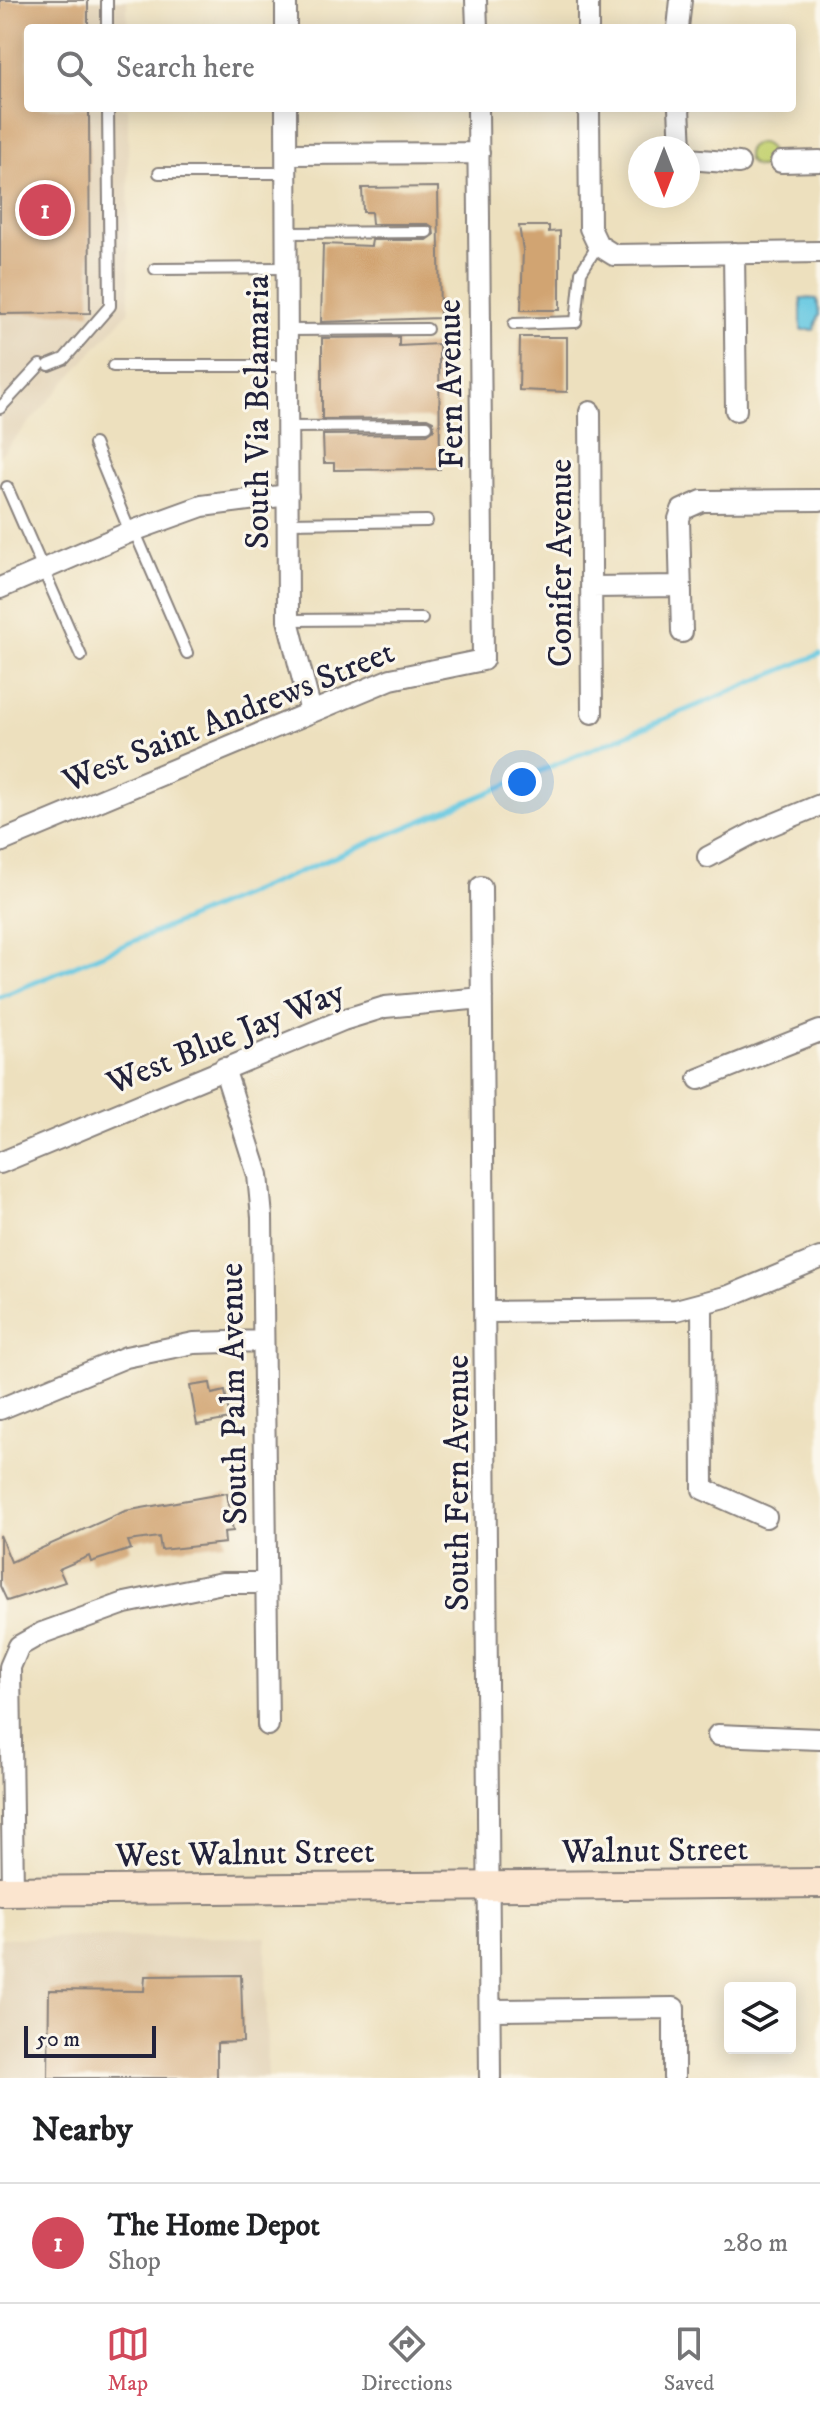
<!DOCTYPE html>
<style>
body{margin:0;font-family:"IM FELL DW Pica",serif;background:#f2f2f2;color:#202124}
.controls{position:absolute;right:24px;bottom:24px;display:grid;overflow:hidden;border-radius:8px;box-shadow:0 4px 20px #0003}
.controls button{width:72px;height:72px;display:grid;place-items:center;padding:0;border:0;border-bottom:2px solid #e0e0e0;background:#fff;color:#202124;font:40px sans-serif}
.compass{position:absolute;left:628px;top:136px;width:72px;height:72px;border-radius:50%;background:#fff;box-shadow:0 4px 20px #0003;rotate:180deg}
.scale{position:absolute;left:24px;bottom:20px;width:132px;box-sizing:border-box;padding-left:8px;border:4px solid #22223b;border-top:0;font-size:22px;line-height:28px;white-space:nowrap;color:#22223b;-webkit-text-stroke:6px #fbf7ec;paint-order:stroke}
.you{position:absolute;left:522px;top:782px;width:28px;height:28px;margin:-20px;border:6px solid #fff;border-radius:50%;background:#1a73e8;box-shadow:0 0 0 12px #1a73e833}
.badge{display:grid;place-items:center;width:52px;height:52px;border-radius:50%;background:#d1495b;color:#fff;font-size:26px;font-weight:700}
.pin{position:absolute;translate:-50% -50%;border:4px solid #fff;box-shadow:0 2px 8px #0006}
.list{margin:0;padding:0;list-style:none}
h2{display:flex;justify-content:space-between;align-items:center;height:104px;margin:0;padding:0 32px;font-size:34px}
h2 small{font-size:26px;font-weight:400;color:#757577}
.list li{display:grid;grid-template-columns:52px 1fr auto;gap:24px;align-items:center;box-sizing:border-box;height:120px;padding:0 32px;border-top:2px solid #e0e0e0}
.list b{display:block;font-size:30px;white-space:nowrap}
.list p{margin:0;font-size:26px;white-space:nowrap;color:#757577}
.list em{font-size:26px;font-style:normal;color:#757577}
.icon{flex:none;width:44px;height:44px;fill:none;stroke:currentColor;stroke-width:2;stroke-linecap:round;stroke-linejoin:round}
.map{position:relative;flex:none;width:820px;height:2078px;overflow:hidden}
.search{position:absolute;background:#fff;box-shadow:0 4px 20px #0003;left:24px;right:24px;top:24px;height:88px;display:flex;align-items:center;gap:20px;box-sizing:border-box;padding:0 28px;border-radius:8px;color:#757577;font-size:30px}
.sheet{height:224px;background:#fff}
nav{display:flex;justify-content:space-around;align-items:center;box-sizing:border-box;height:112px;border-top:2px solid #e0e0e0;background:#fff;font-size:22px;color:#757577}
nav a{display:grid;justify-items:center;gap:4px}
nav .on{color:#d1495b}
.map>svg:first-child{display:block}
</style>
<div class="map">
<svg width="820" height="2078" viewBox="0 0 820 2078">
<rect width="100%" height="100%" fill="#fbf7ec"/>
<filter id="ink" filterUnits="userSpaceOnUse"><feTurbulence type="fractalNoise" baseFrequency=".0125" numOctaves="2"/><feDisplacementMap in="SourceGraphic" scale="16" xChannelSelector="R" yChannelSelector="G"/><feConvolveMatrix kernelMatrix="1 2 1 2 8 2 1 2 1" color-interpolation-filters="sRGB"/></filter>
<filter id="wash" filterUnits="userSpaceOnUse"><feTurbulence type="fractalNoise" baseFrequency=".006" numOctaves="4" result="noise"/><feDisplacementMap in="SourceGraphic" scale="32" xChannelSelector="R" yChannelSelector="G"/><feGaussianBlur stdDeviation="1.8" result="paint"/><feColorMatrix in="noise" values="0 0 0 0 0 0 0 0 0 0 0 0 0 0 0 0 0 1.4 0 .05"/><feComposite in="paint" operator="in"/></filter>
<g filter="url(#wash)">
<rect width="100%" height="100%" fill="#ede0be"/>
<path fill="#e2d2b5" d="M 0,0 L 127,0 L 127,28 L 28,28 L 28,108 L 128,108 L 129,311 L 0,455 Z
M 266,1937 L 267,2078 L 0,2078 L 0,1938 Z"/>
<path fill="#c6d374" stroke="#747a58" stroke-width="2" d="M747 155a12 12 0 1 1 24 0a12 12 0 1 1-24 0Z"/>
<path fill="#64c7e1" stroke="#43748e" stroke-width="2" d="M 801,298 L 817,299 L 819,315 L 814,330 L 801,330 Z"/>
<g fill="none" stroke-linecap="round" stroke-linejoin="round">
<path stroke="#64c7e1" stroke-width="5" d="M 0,997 L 820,654"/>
</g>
<g id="blocks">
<path fill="#d1a472" d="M 0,0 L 88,0 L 88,28 L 28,28 L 28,108 L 89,108 L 90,313 L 0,314 Z
M 438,187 L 440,318 L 321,322 L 323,244 L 371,246 L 372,240 L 427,240 L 434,235 L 433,227 L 428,224 L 372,224 L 371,212 L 363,212 L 362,188 Z
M 519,226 L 549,226 L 549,232 L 560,231 L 560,310 L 521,310 L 523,250 Z
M 399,337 L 399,346 L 439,344 L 440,469 L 334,470 L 334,463 L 324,463 L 323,435 L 427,434 L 434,429 L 433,421 L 427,418 L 322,419 L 322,338 Z
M 520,337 L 567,337 L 567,392 L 519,390 Z
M 210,1383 L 212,1394 L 225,1391 L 230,1419 L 197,1425 L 190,1386 Z
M 227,1493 L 233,1531 L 224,1532 L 225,1543 L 161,1550 L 159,1537 L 128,1541 L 131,1549 L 91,1562 L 89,1556 L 59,1569 L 65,1582 L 7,1601 L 0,1586 L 0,1535 L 11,1562 L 125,1511 Z
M 241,1975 L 243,2042 L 217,2043 L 217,2078 L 48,2078 L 49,1990 L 144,1991 L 145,1976 Z"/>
</g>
</g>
<g filter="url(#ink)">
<use href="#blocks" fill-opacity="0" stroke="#88817c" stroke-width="2"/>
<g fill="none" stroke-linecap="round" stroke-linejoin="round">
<g stroke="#88817c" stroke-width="14">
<path id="lane" d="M 107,0 L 107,28
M 159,173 L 287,173
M 287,233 L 427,232
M 155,269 L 287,268
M 514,324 L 576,322 L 581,272 L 598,245
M 288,330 L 427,329
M 49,365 L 64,359 L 110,306 L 108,108
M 113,366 L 288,366
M 0,408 L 40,365
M 288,427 L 427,426
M 94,444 L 130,532
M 7,487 L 81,656
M 288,523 L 427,521
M 134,530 L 187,653
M 288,620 L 422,619"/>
</g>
<g stroke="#88817c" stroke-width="24">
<path id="street" d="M 286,0 L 286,28
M 476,0 L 477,28
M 588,0 L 588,28
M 678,28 L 681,0
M 286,108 L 288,620 L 311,712
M 589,108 L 590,228 L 598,245 L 614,255 L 820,252
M 679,108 L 681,148
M 287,154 L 479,153
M 688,159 L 739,163
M 781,162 L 820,161
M 734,253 L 736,410
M 590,412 L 592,713
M 591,587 L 681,586
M 0,588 L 130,532 L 202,506 L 288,495
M 682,632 L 679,519 L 682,510 L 702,501 L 820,500
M 0,842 L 391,679 L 483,660 L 478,108
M 708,857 L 757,831 L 820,805
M 481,887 L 490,2078
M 224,1068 L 258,1175 L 262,1217 L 268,1725
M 699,1079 L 820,1031
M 0,1163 L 343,1020 L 385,1007 L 482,998
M 702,1304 L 703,1489 L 766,1517
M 486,1312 L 676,1310 L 729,1296 L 820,1258
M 0,1409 L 126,1357 L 194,1343 L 263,1341
M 718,1735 L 820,1739
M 13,1891 L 10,1667 L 19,1646 L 42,1633 L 125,1603 L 222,1583 L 266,1583
M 490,2010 L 674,2008 L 674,2078"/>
</g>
<g stroke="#88817c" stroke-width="32">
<path id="secondary" d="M 0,1891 L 820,1883"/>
</g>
<use href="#lane" stroke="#fff" stroke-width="10"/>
<use href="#street" stroke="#fff" stroke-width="20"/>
<use href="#secondary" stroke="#fbe5cf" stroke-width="28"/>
</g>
</g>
<g text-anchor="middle" stroke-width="6" stroke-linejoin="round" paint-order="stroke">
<g font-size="34" fill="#22223b" stroke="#fbf7ec">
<text transform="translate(449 384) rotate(-91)" y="12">Fern Avenue</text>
<text transform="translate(256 412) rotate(-90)" y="12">South Via Belamaria</text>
<text transform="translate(559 563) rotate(-90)" y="12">Conifer Avenue</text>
<text transform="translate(228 715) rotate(-22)" y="12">West Saint Andrews Street</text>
<text transform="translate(225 1036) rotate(-22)" y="12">West Blue Jay Way</text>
<text transform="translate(232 1394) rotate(-91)" y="12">South Palm Avenue</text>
<text transform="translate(456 1483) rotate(-90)" y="12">South Fern Avenue</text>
<text transform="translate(655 1849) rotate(-1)" y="12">Walnut Street</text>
<text transform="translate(245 1852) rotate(-1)" y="12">West Walnut Street</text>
</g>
</g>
</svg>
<div class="controls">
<button><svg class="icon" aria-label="layers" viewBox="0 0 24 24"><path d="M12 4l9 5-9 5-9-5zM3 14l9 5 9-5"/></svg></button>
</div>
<svg class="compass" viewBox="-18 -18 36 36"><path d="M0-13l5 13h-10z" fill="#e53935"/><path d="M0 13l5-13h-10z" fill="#757577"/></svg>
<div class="scale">50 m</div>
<div class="you"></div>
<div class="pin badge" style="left:45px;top:210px">1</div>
<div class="search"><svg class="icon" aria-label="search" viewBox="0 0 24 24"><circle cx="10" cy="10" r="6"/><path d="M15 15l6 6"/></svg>Search here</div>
</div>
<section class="sheet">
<h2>Nearby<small></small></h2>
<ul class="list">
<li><span class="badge">1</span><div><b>The Home Depot</b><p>Shop</p></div><em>280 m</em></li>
</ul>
</section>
<nav>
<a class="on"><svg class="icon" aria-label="map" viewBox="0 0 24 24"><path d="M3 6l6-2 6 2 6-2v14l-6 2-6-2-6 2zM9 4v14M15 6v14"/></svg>Map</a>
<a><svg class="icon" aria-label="directions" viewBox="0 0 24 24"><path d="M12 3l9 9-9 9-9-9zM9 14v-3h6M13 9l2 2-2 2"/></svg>Directions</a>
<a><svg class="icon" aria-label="saved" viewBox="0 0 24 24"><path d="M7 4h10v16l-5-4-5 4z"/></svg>Saved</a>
</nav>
